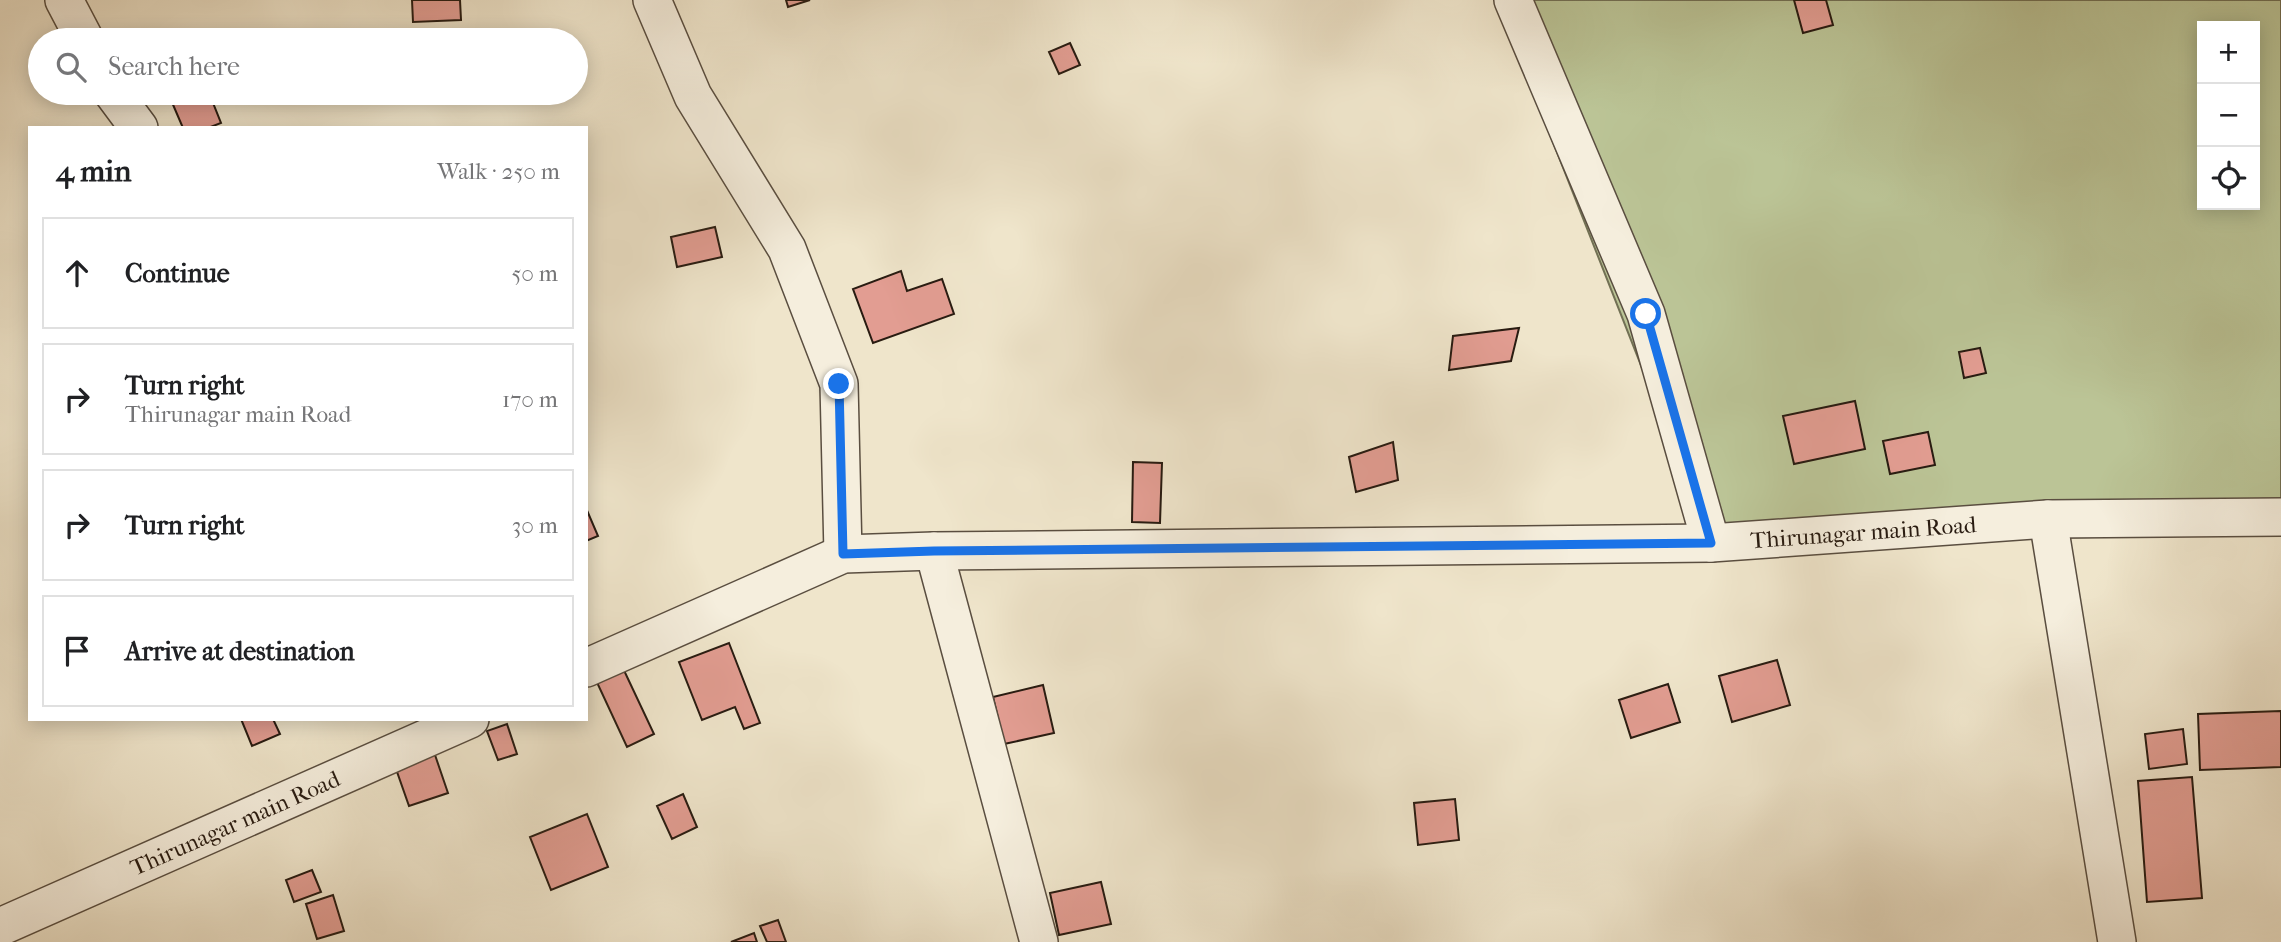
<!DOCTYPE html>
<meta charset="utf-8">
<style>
body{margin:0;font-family:"IM FELL French Canon",serif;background:#f6f6f6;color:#202124}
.controls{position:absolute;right:21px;top:21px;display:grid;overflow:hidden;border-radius:0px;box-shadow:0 4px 18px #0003}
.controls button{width:63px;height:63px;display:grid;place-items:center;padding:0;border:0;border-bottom:2px solid #e0e0e0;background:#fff;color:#202124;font:35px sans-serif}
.stop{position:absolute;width:21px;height:21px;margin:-16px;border:5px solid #1a73e8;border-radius:50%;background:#fff}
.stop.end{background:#1a73e8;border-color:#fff;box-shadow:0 2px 7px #0008}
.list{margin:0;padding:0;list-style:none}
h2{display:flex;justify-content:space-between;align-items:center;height:91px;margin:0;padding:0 28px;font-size:30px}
h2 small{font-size:23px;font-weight:400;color:#757577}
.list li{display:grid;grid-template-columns:46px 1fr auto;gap:21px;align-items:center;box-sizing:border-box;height:112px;margin:0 14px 14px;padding:0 14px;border:2px solid #e0e0e0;border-radius:0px}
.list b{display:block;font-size:26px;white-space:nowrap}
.list p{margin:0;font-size:23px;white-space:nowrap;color:#757577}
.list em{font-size:23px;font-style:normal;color:#757577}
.icon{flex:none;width:38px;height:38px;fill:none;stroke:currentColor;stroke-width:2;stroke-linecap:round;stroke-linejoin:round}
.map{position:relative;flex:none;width:2281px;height:942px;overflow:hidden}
.search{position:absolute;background:#fff;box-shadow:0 4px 18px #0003;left:28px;top:28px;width:560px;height:77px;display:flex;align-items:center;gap:18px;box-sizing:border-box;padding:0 24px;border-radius:38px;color:#757577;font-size:26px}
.panel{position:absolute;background:#fff;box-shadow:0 4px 18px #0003;left:28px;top:126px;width:560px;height:595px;border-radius:0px}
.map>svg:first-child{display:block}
</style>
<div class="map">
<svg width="2281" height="942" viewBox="0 0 2281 942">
<rect width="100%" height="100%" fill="#efe5cb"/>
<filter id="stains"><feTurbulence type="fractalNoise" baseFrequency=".00286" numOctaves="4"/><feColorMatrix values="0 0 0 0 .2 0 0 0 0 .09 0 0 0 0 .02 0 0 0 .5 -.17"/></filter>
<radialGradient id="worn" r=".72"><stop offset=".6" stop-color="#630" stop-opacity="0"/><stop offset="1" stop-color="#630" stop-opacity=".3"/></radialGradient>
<path fill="#bbc496" stroke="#727054" stroke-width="2" fill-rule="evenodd" d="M 1497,0 L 2281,0 L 2281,534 L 1711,543 ZM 2202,26 L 2255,26 L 2255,205 L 2202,205 Z"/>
<path fill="#e29d92" stroke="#281b11" stroke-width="2" d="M 412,0 L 460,0 L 461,20 L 413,22 Z
M 786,0 L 810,0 L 788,7 Z
M 1794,0 L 1826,0 L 1833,25 L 1803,33 Z
M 1070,43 L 1080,65 L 1059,74 L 1049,52 Z
M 189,93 L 209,93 L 221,123 L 208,128 L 183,128 L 171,100 Z
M 715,227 L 722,257 L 677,267 L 671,237 Z
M 901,271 L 907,291 L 942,279 L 954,314 L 873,343 L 853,289 Z
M 1519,328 L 1511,361 L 1449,370 L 1453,336 Z
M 1980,348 L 1986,373 L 1964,378 L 1959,352 Z
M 1855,401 L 1865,449 L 1794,464 L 1783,416 Z
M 1928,432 L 1935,465 L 1890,474 L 1883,441 Z
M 1393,442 L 1398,480 L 1356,492 L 1349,457 Z
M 1133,462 L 1162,463 L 1160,523 L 1132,522 Z
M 586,508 L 598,536 L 586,541 Z
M 729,643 L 760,723 L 744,729 L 735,707 L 702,720 L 679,662 Z
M 1777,660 L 1790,705 L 1732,722 L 1719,676 Z
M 621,664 L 654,734 L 627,747 L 594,676 Z
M 1668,684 L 1680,722 L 1631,738 L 1619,700 Z
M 1043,685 L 1054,733 L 1004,744 L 993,697 Z
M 2281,711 L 2281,767 L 2200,770 L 2198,714 Z
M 241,719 L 273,719 L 280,734 L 252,746 Z
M 507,724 L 517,754 L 498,760 L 487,731 Z
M 2183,729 L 2187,764 L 2149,769 L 2145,734 Z
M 434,752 L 448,793 L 409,806 L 395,766 Z
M 2192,777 L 2202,898 L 2147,902 L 2138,781 Z
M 683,794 L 697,827 L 672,839 L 657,806 Z
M 1455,799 L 1459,840 L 1418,845 L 1414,803 Z
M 587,814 L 608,867 L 551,890 L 530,837 Z
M 312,870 L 321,892 L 294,902 L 286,880 Z
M 1101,882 L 1111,924 L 1059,935 L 1050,893 Z
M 333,895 L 344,931 L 317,939 L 306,904 Z
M 778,920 L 786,942 L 767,942 L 760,926 Z
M 754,933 L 757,942 L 731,942 Z"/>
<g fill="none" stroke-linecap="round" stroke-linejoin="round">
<g stroke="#5a4e40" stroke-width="40">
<g id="minor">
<path d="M 64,0 L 85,40"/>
<path d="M 652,0 L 693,96 L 787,249 L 839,384 L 843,554"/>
<path d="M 1513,0 L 1646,314 L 1711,543"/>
<path d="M 113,93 L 139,128"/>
<path d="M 2048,519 L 2117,942"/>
<path d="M 934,551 L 1039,942"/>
<path id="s1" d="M 586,668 L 843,554 L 934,551 L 1711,543 L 2048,519 L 2281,517"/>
<path id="s2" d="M 0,927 L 470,719"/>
</g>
</g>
<use href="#minor" stroke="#f5eedd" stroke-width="37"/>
</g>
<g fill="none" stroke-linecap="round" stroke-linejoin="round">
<path stroke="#1a73e8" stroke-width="9" d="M 839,384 L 843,554 L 934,551 L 1711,543 L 1646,314"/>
</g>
<g text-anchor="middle" stroke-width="7" stroke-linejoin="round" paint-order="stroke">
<g font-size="23" fill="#281b11" stroke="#f5eedd">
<text dy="8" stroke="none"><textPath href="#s1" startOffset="1302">Thirunagar main Road</textPath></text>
<text dy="8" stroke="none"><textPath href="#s2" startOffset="257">Thirunagar main Road</textPath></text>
</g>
</g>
<rect width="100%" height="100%" filter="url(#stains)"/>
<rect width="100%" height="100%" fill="url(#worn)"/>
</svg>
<div class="controls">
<button>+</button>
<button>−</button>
<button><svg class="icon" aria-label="locate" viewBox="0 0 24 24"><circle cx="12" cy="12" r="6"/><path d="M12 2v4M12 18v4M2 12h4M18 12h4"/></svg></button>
</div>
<div class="stop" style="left:1646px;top:314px"></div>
<div class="stop end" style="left:839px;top:384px"></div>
<div class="search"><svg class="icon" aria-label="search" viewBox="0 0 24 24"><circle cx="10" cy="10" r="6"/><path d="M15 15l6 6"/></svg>Search here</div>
<section class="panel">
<h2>4 min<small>Walk · 250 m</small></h2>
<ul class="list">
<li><svg class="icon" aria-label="ahead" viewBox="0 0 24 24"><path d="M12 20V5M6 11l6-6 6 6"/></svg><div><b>Continue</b></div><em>50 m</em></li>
<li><svg class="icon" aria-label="right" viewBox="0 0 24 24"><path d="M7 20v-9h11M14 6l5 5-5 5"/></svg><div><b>Turn right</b><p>Thirunagar main Road</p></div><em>170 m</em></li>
<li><svg class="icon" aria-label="right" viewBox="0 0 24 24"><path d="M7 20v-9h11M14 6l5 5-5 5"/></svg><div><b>Turn right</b></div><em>30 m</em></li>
<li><svg class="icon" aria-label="arrive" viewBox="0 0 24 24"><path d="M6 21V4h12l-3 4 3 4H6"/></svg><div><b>Arrive at destination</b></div></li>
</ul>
</section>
</div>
